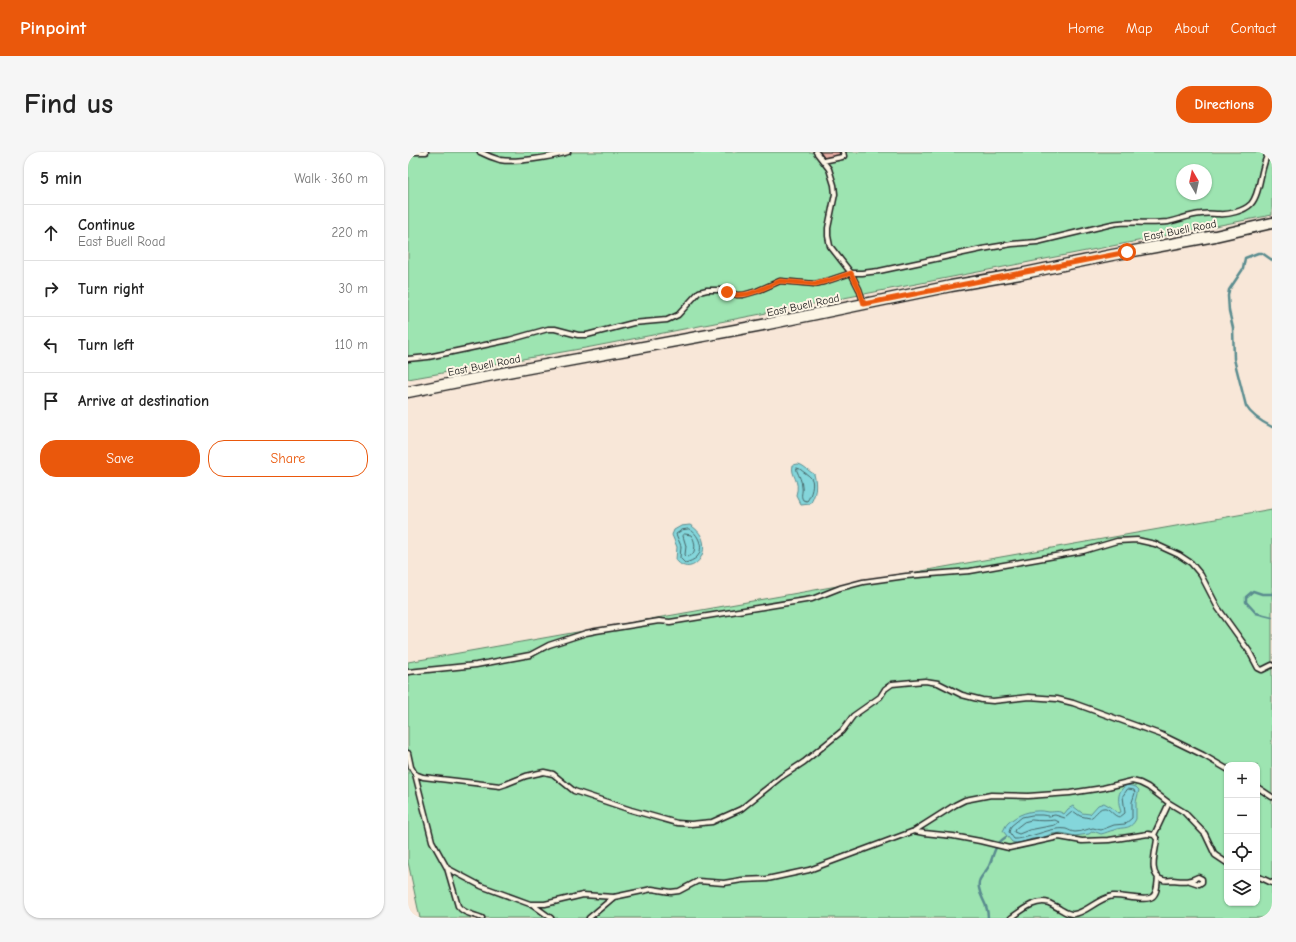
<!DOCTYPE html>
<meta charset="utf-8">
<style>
body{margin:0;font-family:"Comic Neue",sans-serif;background:#f6f6f6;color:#222}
.controls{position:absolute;right:12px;bottom:12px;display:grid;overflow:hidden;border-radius:8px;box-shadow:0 1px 3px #0004}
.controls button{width:36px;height:36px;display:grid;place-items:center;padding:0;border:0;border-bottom:1px solid #e0e0e0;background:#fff;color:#222;font:20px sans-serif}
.compass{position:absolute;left:768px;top:12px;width:36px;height:36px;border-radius:50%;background:#fff;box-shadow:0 1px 3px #0004;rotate:351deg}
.stop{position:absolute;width:12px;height:12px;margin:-9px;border:3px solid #ea580c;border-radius:50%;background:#fff}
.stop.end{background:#ea580c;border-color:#fff;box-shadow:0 1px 4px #0008}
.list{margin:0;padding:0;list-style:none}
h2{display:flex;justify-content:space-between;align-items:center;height:52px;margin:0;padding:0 16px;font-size:17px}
h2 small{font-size:13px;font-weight:400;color:#767676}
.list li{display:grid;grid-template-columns:26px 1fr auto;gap:12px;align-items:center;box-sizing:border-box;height:56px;padding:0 16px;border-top:1px solid #e0e0e0}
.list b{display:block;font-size:15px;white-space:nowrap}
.list p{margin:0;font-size:13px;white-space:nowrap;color:#767676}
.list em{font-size:13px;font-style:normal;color:#767676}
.actions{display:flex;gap:8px;padding:12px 16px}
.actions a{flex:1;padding:9px 0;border:1px solid #ea580c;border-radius:16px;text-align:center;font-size:14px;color:#ea580c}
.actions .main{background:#ea580c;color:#fff}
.icon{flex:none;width:22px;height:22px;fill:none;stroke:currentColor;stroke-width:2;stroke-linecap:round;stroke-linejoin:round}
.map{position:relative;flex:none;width:864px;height:766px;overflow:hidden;border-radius:16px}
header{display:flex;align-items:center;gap:24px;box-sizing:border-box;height:56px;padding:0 20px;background:#ea580c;color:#fff}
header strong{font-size:19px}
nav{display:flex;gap:22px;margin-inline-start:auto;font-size:14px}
.intro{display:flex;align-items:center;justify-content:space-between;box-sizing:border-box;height:96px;padding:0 24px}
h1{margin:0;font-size:28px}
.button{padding:10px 18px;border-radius:16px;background:#ea580c;color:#fff;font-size:14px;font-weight:700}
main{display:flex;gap:24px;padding:0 24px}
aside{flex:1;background:#fff;border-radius:16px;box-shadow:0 1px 3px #0004}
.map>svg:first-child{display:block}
</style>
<header>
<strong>Pinpoint</strong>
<nav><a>Home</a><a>Map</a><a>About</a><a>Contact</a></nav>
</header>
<div class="intro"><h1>Find us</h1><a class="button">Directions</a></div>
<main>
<aside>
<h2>5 min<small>Walk · 360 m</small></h2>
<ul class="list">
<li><svg class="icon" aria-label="ahead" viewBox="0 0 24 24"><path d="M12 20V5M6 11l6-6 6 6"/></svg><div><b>Continue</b><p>East Buell Road</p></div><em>220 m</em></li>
<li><svg class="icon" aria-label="right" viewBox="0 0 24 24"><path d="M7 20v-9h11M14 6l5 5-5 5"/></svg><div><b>Turn right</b></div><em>30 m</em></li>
<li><svg class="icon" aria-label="left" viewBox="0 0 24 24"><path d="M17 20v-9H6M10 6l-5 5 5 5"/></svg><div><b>Turn left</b></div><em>110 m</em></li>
<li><svg class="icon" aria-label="arrive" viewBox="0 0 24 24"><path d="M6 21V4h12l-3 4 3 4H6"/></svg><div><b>Arrive at destination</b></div></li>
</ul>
<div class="actions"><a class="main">Save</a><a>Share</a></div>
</aside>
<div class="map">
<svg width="864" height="766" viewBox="0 0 864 766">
<defs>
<filter id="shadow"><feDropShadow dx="3" dy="3" stdDeviation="2" flood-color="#0004"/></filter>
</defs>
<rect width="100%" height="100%" fill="#f8e7d8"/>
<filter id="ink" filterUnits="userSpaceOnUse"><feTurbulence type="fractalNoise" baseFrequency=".025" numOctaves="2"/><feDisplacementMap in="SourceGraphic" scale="8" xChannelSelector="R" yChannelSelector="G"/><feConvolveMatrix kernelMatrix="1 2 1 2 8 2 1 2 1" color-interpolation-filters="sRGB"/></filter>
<g filter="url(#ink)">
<path fill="#9de4b1" stroke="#5c8066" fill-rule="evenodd" d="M 0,0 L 864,0 L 864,63 L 183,195 L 0,227 ZM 774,18 L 798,18 L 798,42 L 774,42 Z
M 864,357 L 864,766 L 12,766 L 0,710 L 0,510 ZM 819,613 L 849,613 L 849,751 L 819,751 Z"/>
<path fill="#84d6db" stroke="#5a8c8f" d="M 390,312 C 396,313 400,319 406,322 C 409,333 408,343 402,352 L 393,353 L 388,343 C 393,328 382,324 385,313 Z
M 282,373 C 312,390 286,430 268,408 L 269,395 L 264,383 L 266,378 L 273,374 Z
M 719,633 L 728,635 L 731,638 L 728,650 L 728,667 C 722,679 715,674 706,678 C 701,679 698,681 693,682 L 685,679 L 681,682 L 667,684 L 653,681 L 644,682 L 634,686 L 624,687 L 612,691 L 608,691 L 604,690 L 595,679 C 597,676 597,674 600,671 C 610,662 622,658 635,659 C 637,659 639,660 641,660 C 648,660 650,658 656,662 L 660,657 L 665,654 L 674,661 L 682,662 L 690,653 L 696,651 L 703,655 L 710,661 L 713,660 C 710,650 708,639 719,633 Z"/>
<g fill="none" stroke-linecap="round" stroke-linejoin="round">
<path stroke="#466668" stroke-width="1" d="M 389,316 L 392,317 C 395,320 401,323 403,326 C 407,331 403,344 399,349 L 395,348 C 392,343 395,341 394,335 C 394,329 391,324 389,319 Z
M 281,377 C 290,381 297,396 289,405 C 286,408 281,410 277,411 L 272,406 L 273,394 L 268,382 L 274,378 Z
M 277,382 L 283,383 C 287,388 288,396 285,402 L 279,405 L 277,403 L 278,394 L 275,384 Z
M 720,637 L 726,638 L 727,641 L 724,650 L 724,666 L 717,672 L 706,673 L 693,678 L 685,676 C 679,677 674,680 667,680 C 664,680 661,678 658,677 C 653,676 647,677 643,678 C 634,680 613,688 606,687 L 601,680 L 603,674 L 614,665 L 624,663 L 634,663 L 641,664 L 647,663 L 657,666 L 665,659 L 672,664 L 682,666 C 687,664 691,656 695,656 C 701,654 705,665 712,665 L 717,661 L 715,644 Z
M 624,668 C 631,669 641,669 647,668 L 651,670 L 647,673 L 621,678 L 611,682 L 606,680 L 607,677 L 616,670 Z"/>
<path stroke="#5a8c8f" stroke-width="2.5" d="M 864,108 L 854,101 L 850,101 L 837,106 L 835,117 L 821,138 L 820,144 L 821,159 L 825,176 L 826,207 L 838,254 C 843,263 856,271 864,275
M 864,442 L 854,442 L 845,439 L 838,445 L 838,450 L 848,461 L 864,465
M 580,766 C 580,750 573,749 571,736 C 569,726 577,722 581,714 C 586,703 586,692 598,685"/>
</g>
<path fill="#e7ada3" stroke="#1c1c1c" filter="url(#shadow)" d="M 412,0 L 431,0 L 432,4 L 414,6 Z"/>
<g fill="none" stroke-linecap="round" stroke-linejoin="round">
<g stroke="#1c1c1c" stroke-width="7">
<path id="service" d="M 3,0 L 18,0
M 72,0 C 78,3 85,6 92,8 C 108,11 144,5 160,0
M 408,0 L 421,17 L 426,33 L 427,42 L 420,76 L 420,84 L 422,94 L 443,121 L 451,137 L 456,152
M 415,9 L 434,5 L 436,4 L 435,0
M 0,207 L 20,205 L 101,188 L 140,177 L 147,177 L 170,183 L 179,183 L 225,171 L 259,168 L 270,163 L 291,140 L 299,138 L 315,138 L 329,143 L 335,143 L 349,139 L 372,129 L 407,132 L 419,129 L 443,121 L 454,121 L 471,119 L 574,97 L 604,92 L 629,90 L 704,72 C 722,69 741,72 760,70 C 771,68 781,63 793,62 C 799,61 805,62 811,62 C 820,63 836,59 843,52 C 853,41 852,14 861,0
M 0,520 L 68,513 L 122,503 L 141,493 L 178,481 L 188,479 L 251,469 L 262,470 L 404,447 L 432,436 L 455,430 L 498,424 L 562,419 L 675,399 L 709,389 L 729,388 L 747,392 L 771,403 L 783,411 L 793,423 L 810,456 L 841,499 L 850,516 L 854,518 L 864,513
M 0,601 L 3,615 L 7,622 L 15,625 L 92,634 L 98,632 L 118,624 L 136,620 L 145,622 L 166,639 L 223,658 L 269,671 L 283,672 L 304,670 L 333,657 L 373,625 L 396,610 L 434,579 L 445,564 L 472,545 L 477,537 L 484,532 L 505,530 L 517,529 L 530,531 L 554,543 L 574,548 L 585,549 L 621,545 L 649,547 L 665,551 L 754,583 L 795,603 L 819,617
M 7,622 L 24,689 L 39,716 L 73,734 L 122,752 L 137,752 L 175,743 L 206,745 L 244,737 L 263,740 L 271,739 L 290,729 L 316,731 L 334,728 L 359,727 L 401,718 L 506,679 L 547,653 L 557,648 L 583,643 L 620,644 L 662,641 L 695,636 L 724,629 L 732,631 L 740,635 L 761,651 L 776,660 L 797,682 L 807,703 L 819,711
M 849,635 L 864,645
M 506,679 L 516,681 L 545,684 L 572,689 L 601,696 L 651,685 L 674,689 L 701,688 L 740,682 L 746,683 L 761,651
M 746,683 L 749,687 C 748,699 739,724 755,728 C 758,729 762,728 765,728 C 775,729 781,730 790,725 L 794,727 L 794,730 L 791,732 L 782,729
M 39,716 L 50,754 C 56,762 65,762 74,766
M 849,724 L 864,731
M 125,753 L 143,766
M 181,766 L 206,745
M 603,766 C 613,759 628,746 641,751 C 645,753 649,755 652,757 C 657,760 661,763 666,762 C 678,761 690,746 705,744 C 714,743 737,750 744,745 C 750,741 749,731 750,725"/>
</g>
<g stroke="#1c1c1c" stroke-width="13">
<path id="tertiary" d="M 0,240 L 105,219 L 360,172 L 543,134 L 612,122 L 704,103 L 807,84 L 864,71"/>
</g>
<use href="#service" stroke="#fcf5e5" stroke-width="4"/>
<use href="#tertiary" stroke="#fcf5e5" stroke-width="10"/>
</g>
</g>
<g fill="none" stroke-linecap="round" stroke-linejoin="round" filter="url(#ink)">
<path stroke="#ea580c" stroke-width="5" d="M 319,140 L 329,143 L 340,142 L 349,139 L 372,129 L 407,132 L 419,129 L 443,121 L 451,137 L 456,152 L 719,100"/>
</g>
<g text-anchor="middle" stroke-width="4" stroke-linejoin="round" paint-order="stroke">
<g font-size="11" fill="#1c1c1c" stroke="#fcf5e5">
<text transform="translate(772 78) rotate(-11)" y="4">East Buell Road</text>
<text transform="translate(395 153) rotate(-12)" y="4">East Buell Road</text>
<text transform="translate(76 213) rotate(-11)" y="4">East Buell Road</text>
</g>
</g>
</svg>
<div class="controls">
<button>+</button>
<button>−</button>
<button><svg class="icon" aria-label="locate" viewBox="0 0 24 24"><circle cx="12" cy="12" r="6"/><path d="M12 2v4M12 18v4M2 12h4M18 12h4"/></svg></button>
<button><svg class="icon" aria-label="layers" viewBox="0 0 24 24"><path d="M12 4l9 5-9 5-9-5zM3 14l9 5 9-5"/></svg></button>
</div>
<svg class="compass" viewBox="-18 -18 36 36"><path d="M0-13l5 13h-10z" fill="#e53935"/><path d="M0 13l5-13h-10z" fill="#767676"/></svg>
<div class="stop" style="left:719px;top:100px"></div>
<div class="stop end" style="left:319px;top:140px"></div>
</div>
</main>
